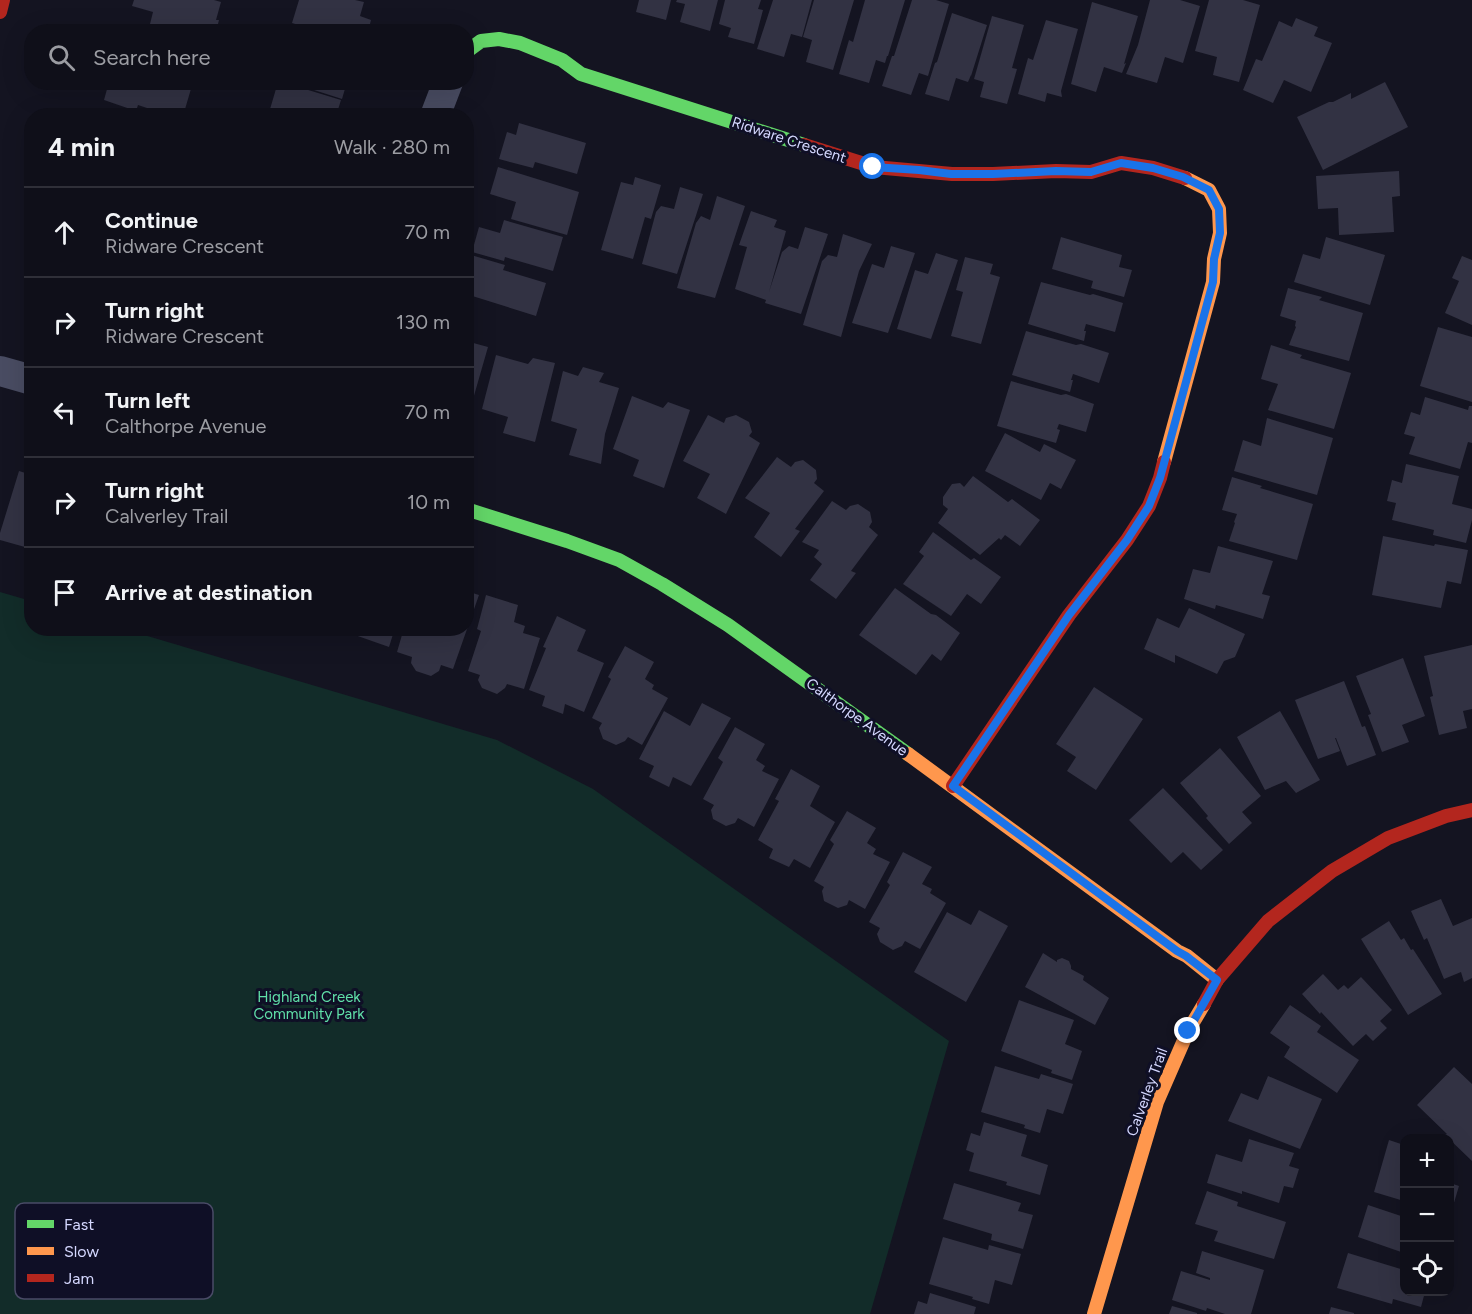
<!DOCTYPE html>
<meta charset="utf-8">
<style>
body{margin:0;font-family:Figtree,sans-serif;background:#1d1d26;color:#f1f3f6}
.controls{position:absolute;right:18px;bottom:18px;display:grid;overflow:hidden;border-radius:12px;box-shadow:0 6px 24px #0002}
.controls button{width:54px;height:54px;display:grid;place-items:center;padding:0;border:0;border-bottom:2px solid #2f2f38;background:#0f0f19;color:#f1f3f6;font:30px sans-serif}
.stop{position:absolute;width:18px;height:18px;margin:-14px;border:4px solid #1a73e8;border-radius:50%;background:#fff}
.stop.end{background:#1a73e8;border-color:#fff;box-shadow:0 2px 6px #0008}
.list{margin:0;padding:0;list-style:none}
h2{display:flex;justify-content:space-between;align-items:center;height:78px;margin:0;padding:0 24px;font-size:26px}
h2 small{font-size:20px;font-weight:400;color:#9b9ca2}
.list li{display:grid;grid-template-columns:39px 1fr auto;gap:18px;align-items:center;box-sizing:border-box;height:90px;padding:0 24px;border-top:2px solid #2f2f38}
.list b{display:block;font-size:22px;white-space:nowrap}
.list p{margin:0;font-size:20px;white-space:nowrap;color:#9b9ca2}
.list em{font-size:20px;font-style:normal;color:#9b9ca2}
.icon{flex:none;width:33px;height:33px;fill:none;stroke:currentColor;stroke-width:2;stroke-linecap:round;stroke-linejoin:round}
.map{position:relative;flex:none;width:1472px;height:1314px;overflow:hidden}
.search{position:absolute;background:#0f0f19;box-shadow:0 6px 24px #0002;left:24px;top:24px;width:450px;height:66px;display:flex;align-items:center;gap:15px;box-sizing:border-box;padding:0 21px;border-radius:24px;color:#9b9ca2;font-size:22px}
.panel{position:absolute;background:#0f0f19;box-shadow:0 6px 24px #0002;left:24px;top:108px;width:450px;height:528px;border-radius:24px}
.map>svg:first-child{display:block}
</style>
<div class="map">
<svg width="1472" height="1314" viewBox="0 0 1472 1314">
<rect width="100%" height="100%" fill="#141421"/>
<path fill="#122c29" d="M 0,592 L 31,601 L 32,628 L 124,629 L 497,740 L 593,789 L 949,1041 L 870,1314 L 0,1314 Z"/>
<path fill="#323243" d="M 134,0 L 214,0 L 221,2 L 216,20 L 219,20 L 216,32 L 148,32 L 153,12 L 132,6 Z
M 299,0 L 355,0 L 364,2 L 360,16 L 371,20 L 368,32 L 321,32 L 292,23 Z
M 639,0 L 671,0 L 666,20 L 636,12 Z
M 677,0 L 718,0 L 710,31 L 680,22 L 685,4 L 676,2 Z
M 725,0 L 761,0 L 758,9 L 763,10 L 754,44 L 728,37 L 731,28 L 719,24 Z
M 773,0 L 812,0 L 802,37 L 791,34 L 784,57 L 757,49 Z
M 814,0 L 854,0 L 833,70 L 806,62 L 812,40 L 803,37 Z
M 865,0 L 905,0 L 888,56 L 887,56 L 885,63 L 876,60 L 869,83 L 839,74 L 849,40 L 853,42 Z
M 912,0 L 936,0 L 949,4 L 928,76 L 919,73 L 911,95 L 882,86 L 892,56 L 894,56 Z
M 1150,0 L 1180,0 L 1200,6 L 1183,63 L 1165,57 L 1157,83 L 1126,74 L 1138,45 Z
M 1209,0 L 1243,0 L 1260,5 L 1239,82 L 1213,75 L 1217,57 L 1195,51 Z
M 1092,2 L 1138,16 L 1124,64 L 1126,63 L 1122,73 L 1104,67 L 1096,92 L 1071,84 Z
M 952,13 L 987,25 L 971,76 L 971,75 L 968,82 L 956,78 L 949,101 L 925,94 L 935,63 L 937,62 Z
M 992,16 L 1024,25 L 1012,68 L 1017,69 L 1007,104 L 980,97 L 984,82 L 974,79 Z
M 1296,18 L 1318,27 L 1314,36 L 1332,43 L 1311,92 L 1284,80 L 1273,103 L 1243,90 L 1256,59 L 1262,61 L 1279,21 L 1292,27 Z
M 1046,20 L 1078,29 L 1061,91 L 1062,97 L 1047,93 L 1045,102 L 1018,94 L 1028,58 L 1033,60 Z
M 109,82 L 193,82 L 183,116 L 171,116 L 138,105 L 136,111 L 104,100 Z
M 278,82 L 282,82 L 341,100 L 336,116 L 268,116 Z
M 289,82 L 347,82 L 342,99 Z
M 1385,82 L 1408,127 L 1323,170 L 1297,117 L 1329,102 L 1333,102 L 1351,93 L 1351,99 Z
M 519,123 L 586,143 L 577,174 L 535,162 L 533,168 L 499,159 L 507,132 L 516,135 Z
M 498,167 L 579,192 L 567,235 L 511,219 L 516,202 L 490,194 Z
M 1399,171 L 1400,196 L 1392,197 L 1394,232 L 1339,235 L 1338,208 L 1318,209 L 1316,176 Z
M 635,177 L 661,185 L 651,219 L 645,217 L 633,259 L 601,250 L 621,182 L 633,185 Z
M 680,187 L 703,194 L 677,274 L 642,264 L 656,212 L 661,206 L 674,209 Z
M 717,196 L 745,206 L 715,298 L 677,288 L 696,223 L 701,216 L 710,220 Z
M 751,211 L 777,220 L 774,227 L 786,231 L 769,292 L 782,252 L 789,246 L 798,249 L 805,227 L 828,234 L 801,314 L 765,303 L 766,300 L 735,289 L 747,247 L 739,245 Z
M 504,220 L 563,237 L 553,271 L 505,257 L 504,261 L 472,252 L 479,227 L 500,233 Z
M 843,234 L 872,244 L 859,271 L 841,337 L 803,325 L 822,261 L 828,255 L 837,257 Z
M 1061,237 L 1122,255 L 1119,267 L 1132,270 L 1124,297 L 1091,288 L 1093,281 L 1052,269 Z
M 1326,237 L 1385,255 L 1370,305 L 1294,282 L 1303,254 L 1320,259 Z
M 891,246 L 915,253 L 888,333 L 852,323 L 872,264 L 884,268 Z
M 936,253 L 958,260 L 931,339 L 897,329 L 915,270 L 928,274 Z
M 471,255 L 505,265 L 503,270 L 546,283 L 536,316 L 466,294 L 470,282 L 466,281 L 466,271 Z
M 1462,256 L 1472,260 L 1472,325 L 1445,313 L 1459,281 L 1452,278 Z
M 965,257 L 993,264 L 990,274 L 1000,277 L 981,344 L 951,336 L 963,292 L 956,290 Z
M 1041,282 L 1090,295 L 1093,294 L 1123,303 L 1115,332 L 1086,324 L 1084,331 L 1086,331 L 1084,341 L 1028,324 Z
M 1288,288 L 1322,297 L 1319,300 L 1363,313 L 1349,361 L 1289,345 L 1296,327 L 1295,326 L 1296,321 L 1280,316 Z
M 1438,327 L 1472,337 L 1472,402 L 1420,386 Z
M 1026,331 L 1076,345 L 1081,344 L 1109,353 L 1099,383 L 1073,374 L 1071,380 L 1073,380 L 1070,392 L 1012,375 Z
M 466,341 L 488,347 L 467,420 L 466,420 Z
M 1271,345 L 1302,355 L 1300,358 L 1351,373 L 1334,429 L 1268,410 L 1278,384 L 1261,379 Z
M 496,355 L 528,364 L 533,358 L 555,363 L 535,442 L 503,433 L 508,417 L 482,409 Z
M 583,367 L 604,373 L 599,382 L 619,388 L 605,434 L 601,464 L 569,455 L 577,429 L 551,421 L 563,371 L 578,376 Z
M 1011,381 L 1061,395 L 1066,394 L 1094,404 L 1086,432 L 1059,424 L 1057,429 L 1060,430 L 1056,443 L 997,426 Z
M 632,396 L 663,408 L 668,402 L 690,410 L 664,488 L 633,476 L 639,460 L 613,449 Z
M 1425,397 L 1468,410 L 1469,406 L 1472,406 L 1472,443 L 1468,442 L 1460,469 L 1409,454 L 1415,437 L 1404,434 L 1411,412 L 1420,415 Z
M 708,415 L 724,423 L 726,418 L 736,415 L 749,422 L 752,432 L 749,436 L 760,443 L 726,514 L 697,498 L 710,474 L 683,461 Z
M 1267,418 L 1333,438 L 1317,495 L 1234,471 L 1243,440 L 1261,446 Z
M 1005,433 L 1040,452 L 1044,444 L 1076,460 L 1061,489 L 1050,483 L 1041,500 L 985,471 Z
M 777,457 L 791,467 L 795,462 L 803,460 L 816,470 L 817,479 L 814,483 L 824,491 L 795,529 L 800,531 L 781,557 L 754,537 L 770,513 L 745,498 Z
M 1406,464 L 1459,476 L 1452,504 L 1472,509 L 1472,520 L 1466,543 L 1433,535 L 1434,530 L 1392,520 L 1396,503 L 1387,501 L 1392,480 L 1402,483 Z
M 19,471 L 32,475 L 32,549 L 0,540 L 0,533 Z
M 973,476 L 1008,502 L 1012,499 L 1040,520 L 1020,546 L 1005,535 L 1001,540 L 999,538 L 980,555 L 938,523 L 948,509 L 943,505 L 943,497 L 952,484 L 960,483 L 964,487 Z
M 1232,477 L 1262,486 L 1260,488 L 1313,504 L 1297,560 L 1229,541 L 1235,523 L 1234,522 L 1237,514 L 1222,510 Z
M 832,501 L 846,510 L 850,506 L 858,504 L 870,512 L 872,522 L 869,527 L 878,535 L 851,571 L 856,573 L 836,599 L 810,580 L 822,564 L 814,557 L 819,550 L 802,542 Z
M 933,532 L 971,560 L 974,558 L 1001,577 L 981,604 L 967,594 L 951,616 L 903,584 L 924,556 L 919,552 Z
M 1383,536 L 1434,546 L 1435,544 L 1468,550 L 1461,584 L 1447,581 L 1441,608 L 1372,595 Z
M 1218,546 L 1273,561 L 1262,594 L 1270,596 L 1263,619 L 1216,605 L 1215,609 L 1184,599 L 1193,569 L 1210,573 Z
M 895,588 L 931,614 L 936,615 L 960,633 L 941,661 L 932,654 L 916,675 L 859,635 Z
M 466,591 L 479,595 L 453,669 L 441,665 L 439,671 L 431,676 L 416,671 L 411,663 L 412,657 L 397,652 L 404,628 L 466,628 Z
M 486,595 L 518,605 L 514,622 L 525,626 L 523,633 L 540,638 L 524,689 L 507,684 L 505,688 L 497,694 L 482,688 L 478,680 L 480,675 L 468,671 L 481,631 L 477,629 Z
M 1189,608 L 1245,634 L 1235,657 L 1224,661 L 1217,674 L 1175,655 L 1175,663 L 1144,649 L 1157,618 L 1179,628 Z
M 557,616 L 586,630 L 577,651 L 604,663 L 584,712 L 565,704 L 563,714 L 542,706 L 545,696 L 529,690 L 546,648 L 543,647 Z
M 285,628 L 310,628 L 302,636 L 286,631 Z
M 335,628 L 395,628 L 389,647 Z
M 1472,645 L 1472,709 L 1463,711 L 1467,728 L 1439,735 L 1430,697 L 1433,696 L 1424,656 Z
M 625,646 L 654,662 L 645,679 L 654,685 L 652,689 L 668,698 L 642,745 L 628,737 L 625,741 L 616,745 L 603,739 L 599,728 L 602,723 L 592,718 L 611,679 L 608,677 Z
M 1403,658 L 1425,716 L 1402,725 L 1409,742 L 1382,752 L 1368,715 L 1371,714 L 1356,676 Z
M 1344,681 L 1362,727 L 1365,726 L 1376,755 L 1347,766 L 1336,738 L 1335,738 L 1340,751 L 1318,759 L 1295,700 Z
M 1094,687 L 1143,719 L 1096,790 L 1067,771 L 1076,757 L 1056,744 Z
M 702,703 L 731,718 L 691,786 L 673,777 L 669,787 L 649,777 L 654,766 L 639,759 L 664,711 L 690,726 Z
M 1280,711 L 1320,780 L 1296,793 L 1286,781 L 1265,790 L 1237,737 Z
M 735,727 L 765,744 L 756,760 L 765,766 L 762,771 L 779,779 L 754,827 L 738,818 L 735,823 L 726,826 L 713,819 L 711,810 L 714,805 L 703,799 L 723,762 L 718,758 Z
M 1220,748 L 1261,796 L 1242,812 L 1252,823 L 1229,844 L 1206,818 L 1208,816 L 1180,783 Z
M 791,769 L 820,786 L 810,806 L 835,822 L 810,868 L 794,859 L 789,867 L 769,858 L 773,849 L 758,840 L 779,801 L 775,799 Z
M 1163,788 L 1223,850 L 1201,870 L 1183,852 L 1171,863 L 1129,820 Z
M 847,811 L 876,828 L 867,843 L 876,849 L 873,854 L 890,862 L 865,909 L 849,900 L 847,905 L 838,908 L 824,901 L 822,891 L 824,887 L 814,881 L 834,844 L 830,840 Z
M 903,852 L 932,867 L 922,884 L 932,889 L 930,893 L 946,903 L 920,949 L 905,941 L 902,946 L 893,950 L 880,942 L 877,934 L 880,928 L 869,922 L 890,885 L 887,882 Z
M 1441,899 L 1453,926 L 1472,918 L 1472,978 L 1464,982 L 1461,972 L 1444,979 L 1427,938 L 1424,940 L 1411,911 Z
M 979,910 L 1008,926 L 966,1002 L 914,972 L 947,912 L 971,925 Z
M 1389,921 L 1401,940 L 1404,938 L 1411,950 L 1413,949 L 1442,994 L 1408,1015 L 1361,939 Z
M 1043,953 L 1057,962 L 1057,960 L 1062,958 L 1069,961 L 1071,966 L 1071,969 L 1084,976 L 1083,980 L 1109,998 L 1095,1025 L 1025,987 Z
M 1323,974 L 1338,990 L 1344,985 L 1348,989 L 1361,977 L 1392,1010 L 1380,1021 L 1387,1028 L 1373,1041 L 1366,1034 L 1353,1046 L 1321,1012 L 1320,1014 L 1302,994 Z
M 1019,1000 L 1074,1020 L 1065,1044 L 1082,1051 L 1072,1080 L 1051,1073 L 1052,1070 L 1001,1051 Z
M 1290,1005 L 1321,1026 L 1317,1032 L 1359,1060 L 1337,1093 L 1284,1057 L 1290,1047 L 1270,1033 Z
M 995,1066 L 1039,1079 L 1041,1074 L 1073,1084 L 1063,1114 L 1047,1109 L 1040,1133 L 1024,1128 L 1025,1125 L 981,1112 Z
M 1454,1067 L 1472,1084 L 1472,1161 L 1445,1135 L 1447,1134 L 1417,1105 Z
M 1268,1076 L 1322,1099 L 1300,1149 L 1228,1121 L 1241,1093 L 1258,1100 Z
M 984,1122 L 1027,1135 L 1021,1156 L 1048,1165 L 1040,1195 L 1006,1185 L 1007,1182 L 969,1171 L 974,1153 L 966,1150 L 971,1133 L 980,1136 Z
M 1249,1139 L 1294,1153 L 1289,1166 L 1299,1169 L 1293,1188 L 1284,1186 L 1279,1203 L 1242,1191 L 1242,1194 L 1207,1183 L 1216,1154 L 1242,1162 Z
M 1389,1140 L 1404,1145 L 1404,1201 L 1374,1192 Z
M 954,1183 L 1021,1203 L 1018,1211 L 1033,1215 L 1023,1249 L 991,1240 L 992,1234 L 943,1219 Z
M 1450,1183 L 1459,1186 L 1450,1216 Z
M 1207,1191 L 1238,1202 L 1237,1206 L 1286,1222 L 1274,1259 L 1214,1241 L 1218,1231 L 1195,1224 Z
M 1368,1205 L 1404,1217 L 1404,1253 L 1358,1237 Z
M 943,1237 L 988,1250 L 989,1245 L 1021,1254 L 1012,1285 L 995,1280 L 989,1304 L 972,1299 L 973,1297 L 929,1284 Z
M 1202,1251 L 1264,1270 L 1251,1314 L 1225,1314 L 1207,1308 L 1206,1311 L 1172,1300 L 1181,1271 L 1210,1280 L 1210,1278 L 1196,1273 Z
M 1348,1253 L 1404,1270 L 1404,1292 L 1425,1292 L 1421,1307 L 1393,1299 L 1392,1304 L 1337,1288 Z
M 930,1293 L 976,1307 L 974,1314 L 914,1314 L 918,1301 L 927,1304 Z
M 1172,1306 L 1197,1313 L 1197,1314 L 1169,1314 Z
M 1331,1307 L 1354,1313 L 1354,1314 L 1329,1314 Z"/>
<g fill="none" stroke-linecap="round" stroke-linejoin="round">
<path stroke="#494c62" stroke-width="30" d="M 435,116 L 448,82
M 0,371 L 32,380"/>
<path stroke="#63d668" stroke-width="14" d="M 466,52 L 481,41 L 499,39 L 520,43 L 562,60 L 581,74 L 804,145
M 466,509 L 567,541 L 619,560 L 662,584 L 728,625 L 908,754"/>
<path stroke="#ff974d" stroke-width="14" d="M 1164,462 L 1213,282 L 1214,259 L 1220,233 L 1219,209 L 1209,190 L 1185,178
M 908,754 L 1177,951 L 1187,956 L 1217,980
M 1094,1314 L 1157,1102 L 1188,1031 L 1204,1004"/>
<path stroke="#b3261e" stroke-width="14" d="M 0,12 L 3,0
M 804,145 L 874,167 L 952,174 L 993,174 L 1056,171 L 1091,172 L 1121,163 L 1153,168 L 1185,178
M 953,786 L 1069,615 L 1127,540 L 1149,506 L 1160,478 L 1164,462
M 1204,1004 L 1217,980 L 1268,921 L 1332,871 L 1388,838 L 1446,816 L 1472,810"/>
</g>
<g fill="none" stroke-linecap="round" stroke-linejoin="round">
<path stroke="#1a73e8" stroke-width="8" d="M 873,167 L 919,170 L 951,174 L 993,174 L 1056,171 L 1091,172 L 1121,163 L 1153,168 L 1183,177 L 1209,190 L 1219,209 L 1220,233 L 1214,259 L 1213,282 L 1160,478 L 1149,506 L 1127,540 L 1069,615 L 953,786 L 1177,951 L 1186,956 L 1217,980 L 1188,1031"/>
</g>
<g text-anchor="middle" stroke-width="6" stroke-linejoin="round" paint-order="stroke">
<g font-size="15" fill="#d5d8ff" stroke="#0f0f26">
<text transform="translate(789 140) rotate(18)" y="5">Ridware Crescent</text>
<text transform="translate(857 717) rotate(36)" y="5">Calthorpe Avenue</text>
<text transform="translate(1147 1092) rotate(-70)" y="5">Calverley Trail</text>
</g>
<g font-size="15" fill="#60e0a8" stroke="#0f0f26">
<text x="309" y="1002">Highland Creek<tspan x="309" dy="17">Community Park</tspan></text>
</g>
</g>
<rect x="15" y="1203" width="198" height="96" rx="9" fill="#0f0f26" stroke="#4a4b67" stroke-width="1.5"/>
<rect x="27" y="1220" width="27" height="8" fill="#63d668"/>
<rect x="27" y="1247" width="27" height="8" fill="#ff974d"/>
<rect x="27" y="1274" width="27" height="8" fill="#b3261e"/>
<g font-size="16" fill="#d5d8ff">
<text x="64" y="1230">Fast</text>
<text x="64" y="1257">Slow</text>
<text x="64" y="1284">Jam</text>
</g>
</svg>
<div class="controls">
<button>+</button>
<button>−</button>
<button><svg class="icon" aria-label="locate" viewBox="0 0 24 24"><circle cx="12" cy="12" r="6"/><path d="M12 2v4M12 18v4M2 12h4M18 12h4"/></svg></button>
</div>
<div class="stop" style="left:873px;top:167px"></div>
<div class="stop end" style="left:1188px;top:1031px"></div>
<div class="search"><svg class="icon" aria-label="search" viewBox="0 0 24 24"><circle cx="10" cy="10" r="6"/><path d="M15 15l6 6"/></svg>Search here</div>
<section class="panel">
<h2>4 min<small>Walk · 280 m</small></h2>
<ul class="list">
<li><svg class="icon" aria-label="ahead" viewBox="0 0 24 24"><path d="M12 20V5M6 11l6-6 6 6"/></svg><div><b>Continue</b><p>Ridware Crescent</p></div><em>70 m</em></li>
<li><svg class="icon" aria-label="right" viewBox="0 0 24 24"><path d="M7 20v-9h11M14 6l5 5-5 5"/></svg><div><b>Turn right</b><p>Ridware Crescent</p></div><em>130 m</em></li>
<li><svg class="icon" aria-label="left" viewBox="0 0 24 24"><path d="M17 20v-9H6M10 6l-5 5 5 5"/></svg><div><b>Turn left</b><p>Calthorpe Avenue</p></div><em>70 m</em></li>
<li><svg class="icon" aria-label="right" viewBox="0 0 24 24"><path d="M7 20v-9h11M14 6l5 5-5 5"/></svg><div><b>Turn right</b><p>Calverley Trail</p></div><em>10 m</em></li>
<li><svg class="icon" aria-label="arrive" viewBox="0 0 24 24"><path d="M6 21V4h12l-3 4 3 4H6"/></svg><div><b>Arrive at destination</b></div></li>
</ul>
</section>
</div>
